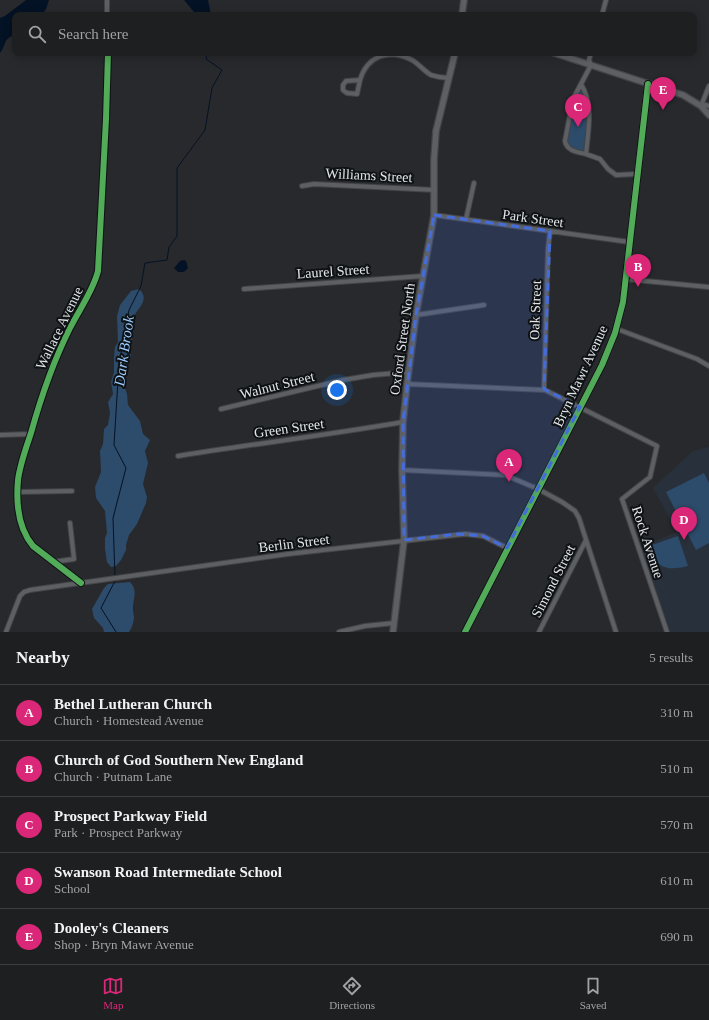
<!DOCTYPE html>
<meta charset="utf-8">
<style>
body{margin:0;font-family:"Times New Roman",serif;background:#2a2c2e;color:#f1f3f6}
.you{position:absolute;left:337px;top:390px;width:14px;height:14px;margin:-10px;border:3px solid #fff;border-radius:50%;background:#1a73e8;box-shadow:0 0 0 6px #1a73e833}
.badge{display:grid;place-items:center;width:26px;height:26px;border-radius:50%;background:#db2777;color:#fff;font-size:13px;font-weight:700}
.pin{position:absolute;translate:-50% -33px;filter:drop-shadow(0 1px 2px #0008)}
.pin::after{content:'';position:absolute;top:21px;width:14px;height:12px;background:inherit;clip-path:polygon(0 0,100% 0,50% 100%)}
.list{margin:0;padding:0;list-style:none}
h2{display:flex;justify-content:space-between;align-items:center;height:52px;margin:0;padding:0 16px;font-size:17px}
h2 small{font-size:13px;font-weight:400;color:#a0a2a5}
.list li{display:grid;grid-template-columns:26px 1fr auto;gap:12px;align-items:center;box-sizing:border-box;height:56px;padding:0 16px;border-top:1px solid #3b3d3f}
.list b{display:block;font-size:15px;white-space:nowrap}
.list p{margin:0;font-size:13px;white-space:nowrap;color:#a0a2a5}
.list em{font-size:13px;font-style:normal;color:#a0a2a5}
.icon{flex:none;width:22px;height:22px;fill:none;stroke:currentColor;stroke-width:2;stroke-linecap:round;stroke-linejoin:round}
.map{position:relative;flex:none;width:709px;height:632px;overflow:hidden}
.search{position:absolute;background:#1d1f21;box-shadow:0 2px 10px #0003;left:12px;right:12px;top:12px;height:44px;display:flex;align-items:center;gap:10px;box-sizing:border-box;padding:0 14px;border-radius:8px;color:#a0a2a5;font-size:15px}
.sheet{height:332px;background:#1d1f21}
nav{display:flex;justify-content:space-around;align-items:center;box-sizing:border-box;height:56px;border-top:1px solid #3b3d3f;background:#1d1f21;font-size:11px;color:#a0a2a5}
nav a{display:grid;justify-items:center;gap:2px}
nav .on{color:#db2777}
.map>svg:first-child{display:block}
</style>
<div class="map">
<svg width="709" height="632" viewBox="0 0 709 632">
<rect width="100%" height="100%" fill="#27292c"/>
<path fill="#28313b" d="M 709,447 L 709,632 L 670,632 L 641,547 L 677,532 L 653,488 L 693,451 Z"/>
<path fill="#2d4b6a" d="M 581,84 L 588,99 L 586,154 L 577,152 L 566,144 L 574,98 Z
M 139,289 C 151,300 137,308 133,318 L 132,341 L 129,346 L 131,356 L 126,366 L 125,388 L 127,394 L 128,405 L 140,421 L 143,434 L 150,440 L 145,451 L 148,463 L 143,484 L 147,497 L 146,503 L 137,524 L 129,535 L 126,545 L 126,550 L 121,560 L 116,566 L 111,567 L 107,562 L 105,549 L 105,538 L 107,533 L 105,511 L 96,498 L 95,487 L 101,472 L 100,451 L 103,444 L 104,429 L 108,425 L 110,413 L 108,402 L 113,394 L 111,382 L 114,372 L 114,357 L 115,347 L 118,342 L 117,316 L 120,305 L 131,291 Z
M 704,473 L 709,483 L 709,543 L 696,550 L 666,492 Z
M 678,536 L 688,566 C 667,571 656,569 649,546 Z
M 130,582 C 139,591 132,601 133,610 C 133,613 134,615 134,617 C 134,621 132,628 129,632 L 104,632 L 103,628 L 94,618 L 92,609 L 104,588 L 108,584 Z"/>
<path fill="#041225" d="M 26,0 L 49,0 L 46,9 L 42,15 L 15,15 L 15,35 C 2,39 7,45 0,53 L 0,18 L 5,16 Z
M 184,0 L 208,0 L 211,15 L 194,15 L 194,12 Z
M 184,260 L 186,261 L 188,268 L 184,272 L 178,272 L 174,268 L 180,261 Z"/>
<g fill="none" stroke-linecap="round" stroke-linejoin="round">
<path stroke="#041225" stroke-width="1" d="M 115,577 L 113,518 L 126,468 L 114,445 L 119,364 L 129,310 L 141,286 L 145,263 L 167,260 L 169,247 L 177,236 L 177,168 L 205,130 L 212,88 L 222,70 L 206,59 L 207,53
M 115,581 L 101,608 L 116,632"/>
<g stroke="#424447" stroke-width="6">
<path id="street" d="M 107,0 L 107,15
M 602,15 L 606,0
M 360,80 L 357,94 L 347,93 L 343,90 L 343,85 L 346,81 L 360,80 C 367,56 389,48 412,60 C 419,64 424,71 431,75 C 437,77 443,78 449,78
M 581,84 L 573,99 L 565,141 C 567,151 577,152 586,154 C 588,130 594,106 581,84 L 591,65 L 589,60 L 591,53
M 709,86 L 701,106 L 706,105 L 709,106
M 586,154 L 600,159 L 608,169 L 616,175 L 637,174
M 302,186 L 314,184 L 435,190
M 434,215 L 629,242
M 466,219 L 474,183
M 625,279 L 708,287
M 244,289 L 423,276
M 416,315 L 484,305
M 617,329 L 697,359 L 709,366
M 407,384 L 545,390 L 657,446 L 650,477 L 622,499 L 667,632
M 544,389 L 548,249 L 550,231
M 221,409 L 343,380 L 373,375 L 409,372
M 0,435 L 30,434
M 178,456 C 253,444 328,435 403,422
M 402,470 L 505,475 L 538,489 L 562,502 L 575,511 L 579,518 L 616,632
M 18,492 L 72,491
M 53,562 L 74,559 L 70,523
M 81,583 L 33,546 C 18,528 16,502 18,480 C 20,464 26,448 31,433 C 41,397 53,362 70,328 C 79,310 93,291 98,271 L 106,119 L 108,53
M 6,632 L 20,596 L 24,592 L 30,590 L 288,554 L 465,534 L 483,536 L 507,548
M 339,632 L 365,626 L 394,623
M 539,632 L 586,540"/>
</g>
<g stroke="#424447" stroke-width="8">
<path id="secondary" d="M 462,15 L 464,0
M 554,53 L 683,95 L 701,106 L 709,115
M 393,632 L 404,540 L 402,470 L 403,422 L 407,384 L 416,315 L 434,215 L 434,159 L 436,131 L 455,53
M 465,632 L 602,365 L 615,333 L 623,302 L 648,84"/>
</g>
<use href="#street" stroke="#5d5f62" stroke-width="4"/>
<use href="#secondary" stroke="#5d5f62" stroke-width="5.5"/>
<g stroke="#0f1214" stroke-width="8">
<path id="cycleway" d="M 81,583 L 33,546 C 18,528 16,502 18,480 C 20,464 26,448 31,433 C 41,397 53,362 70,328 C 79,310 93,291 98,271 L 106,119 L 108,53
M 465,632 L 602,365 L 615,333 L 623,302 L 648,84"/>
</g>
<use href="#cycleway" stroke="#51ab58" stroke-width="6"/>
</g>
<path fill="#446cdb" fill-opacity="0.2" stroke="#446cdb" stroke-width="3" stroke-dasharray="8 5" stroke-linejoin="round" d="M 434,215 L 550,231 L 544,389 L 580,407 L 507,548 L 483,536 L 459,534 L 404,540 L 403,422 L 416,315 Z"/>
<g text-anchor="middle" stroke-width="4" stroke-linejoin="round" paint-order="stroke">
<g font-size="14" fill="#e2e5e9" stroke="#0f1214">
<text transform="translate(369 175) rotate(3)" y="5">Williams Street</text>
<text transform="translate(533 218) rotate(8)" y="5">Park Street</text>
<text transform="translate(333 271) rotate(-4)" y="5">Laurel Street</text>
<text transform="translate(535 310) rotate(-88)" y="5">Oak Street</text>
<text transform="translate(59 328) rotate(-64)" y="5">Wallace Avenue</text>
<text transform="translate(402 339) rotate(-82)" y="5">Oxford Street North</text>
<text transform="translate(580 376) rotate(-65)" y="5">Bryn Mawr Avenue</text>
<text transform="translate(277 385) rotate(-14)" y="5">Walnut Street</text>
<text transform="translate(289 428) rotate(-8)" y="5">Green Street</text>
<text transform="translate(648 542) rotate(72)" y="5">Rock Avenue</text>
<text transform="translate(294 543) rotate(-7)" y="5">Berlin Street</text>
<text transform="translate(553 581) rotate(-63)" y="5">Simond Street</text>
</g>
<g font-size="15" font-style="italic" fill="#99cafe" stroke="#0f1214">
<text transform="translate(124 351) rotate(-82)" y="5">Dark Brook</text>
</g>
</g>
</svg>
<div class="you"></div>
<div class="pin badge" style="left:509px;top:482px">A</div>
<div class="pin badge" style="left:638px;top:287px">B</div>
<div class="pin badge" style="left:578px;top:127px">C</div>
<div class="pin badge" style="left:684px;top:540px">D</div>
<div class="pin badge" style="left:663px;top:110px">E</div>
<div class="search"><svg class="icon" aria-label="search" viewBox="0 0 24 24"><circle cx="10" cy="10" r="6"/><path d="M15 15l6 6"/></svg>Search here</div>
</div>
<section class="sheet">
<h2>Nearby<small>5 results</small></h2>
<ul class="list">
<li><span class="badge">A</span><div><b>Bethel Lutheran Church</b><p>Church · Homestead Avenue</p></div><em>310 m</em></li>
<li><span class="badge">B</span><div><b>Church of God Southern New England</b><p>Church · Putnam Lane</p></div><em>510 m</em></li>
<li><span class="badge">C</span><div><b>Prospect Parkway Field</b><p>Park · Prospect Parkway</p></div><em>570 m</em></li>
<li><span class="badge">D</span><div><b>Swanson Road Intermediate School</b><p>School</p></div><em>610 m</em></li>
<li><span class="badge">E</span><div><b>Dooley's Cleaners</b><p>Shop · Bryn Mawr Avenue</p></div><em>690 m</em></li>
</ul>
</section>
<nav>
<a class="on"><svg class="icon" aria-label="map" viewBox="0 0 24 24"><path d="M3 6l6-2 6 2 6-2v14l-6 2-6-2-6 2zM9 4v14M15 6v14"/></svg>Map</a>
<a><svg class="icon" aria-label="directions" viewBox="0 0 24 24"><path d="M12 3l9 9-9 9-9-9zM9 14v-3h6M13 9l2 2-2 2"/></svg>Directions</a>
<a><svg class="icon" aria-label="saved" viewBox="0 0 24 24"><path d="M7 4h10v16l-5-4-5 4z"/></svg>Saved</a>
</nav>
